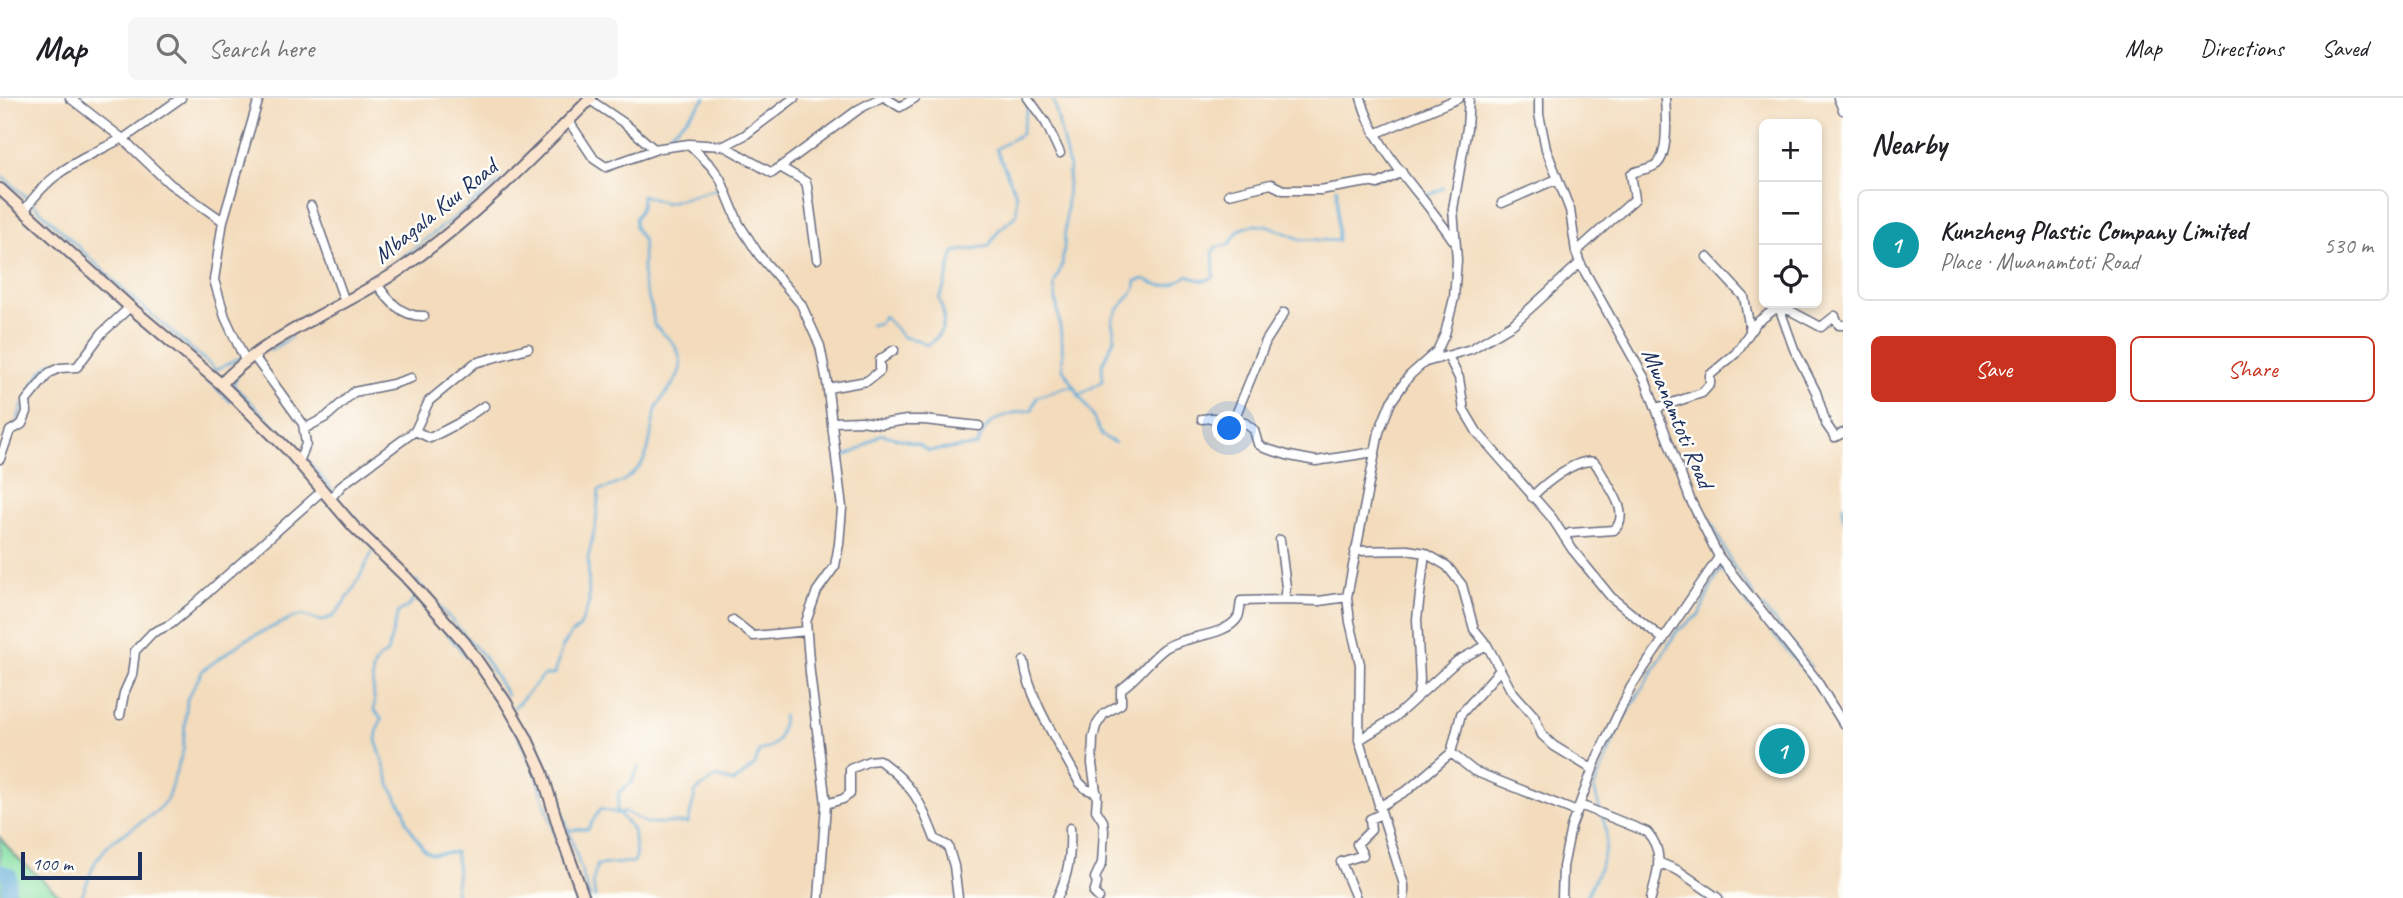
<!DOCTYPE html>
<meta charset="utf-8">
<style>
body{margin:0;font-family:Caveat,sans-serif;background:#f6f6f6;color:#202124}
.controls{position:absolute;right:21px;top:21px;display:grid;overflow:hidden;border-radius:10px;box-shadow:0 4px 10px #0003}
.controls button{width:63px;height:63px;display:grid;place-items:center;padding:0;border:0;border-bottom:2px solid #e0e0e0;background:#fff;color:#202124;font:35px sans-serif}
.scale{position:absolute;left:21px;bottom:18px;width:121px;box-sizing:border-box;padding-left:7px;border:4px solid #1b2f5e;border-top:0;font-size:19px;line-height:24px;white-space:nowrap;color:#1b2f5e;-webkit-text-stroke:5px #fdfcf7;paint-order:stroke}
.you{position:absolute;left:1230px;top:331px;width:24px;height:24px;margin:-18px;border:5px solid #fff;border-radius:50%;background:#1a73e8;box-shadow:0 0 0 10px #1a73e833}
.badge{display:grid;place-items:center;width:46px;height:46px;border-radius:50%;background:#c8321e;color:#fff;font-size:23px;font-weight:700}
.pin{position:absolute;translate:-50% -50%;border:4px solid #fff;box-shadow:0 2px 7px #0006}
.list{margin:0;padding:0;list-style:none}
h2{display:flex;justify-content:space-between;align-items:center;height:91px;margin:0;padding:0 28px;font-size:30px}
h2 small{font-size:23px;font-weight:400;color:#757577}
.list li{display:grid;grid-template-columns:46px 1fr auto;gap:21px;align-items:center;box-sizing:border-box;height:112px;margin:0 14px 14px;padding:0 14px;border:2px solid #e0e0e0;border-radius:10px}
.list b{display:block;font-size:26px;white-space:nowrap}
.list p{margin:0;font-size:23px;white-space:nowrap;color:#757577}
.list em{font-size:23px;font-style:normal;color:#757577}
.actions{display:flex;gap:14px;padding:21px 28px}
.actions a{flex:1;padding:16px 0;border:2px solid #c8321e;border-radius:10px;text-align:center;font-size:24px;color:#c8321e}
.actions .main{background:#c8321e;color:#fff}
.icon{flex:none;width:38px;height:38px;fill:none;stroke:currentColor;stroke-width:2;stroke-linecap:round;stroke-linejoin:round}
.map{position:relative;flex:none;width:1843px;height:800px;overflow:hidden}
header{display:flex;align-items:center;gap:42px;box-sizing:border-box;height:98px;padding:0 35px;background:#fff;border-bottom:2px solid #e0e0e0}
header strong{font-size:33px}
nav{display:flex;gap:38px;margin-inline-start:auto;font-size:24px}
.search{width:490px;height:63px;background:#f6f6f6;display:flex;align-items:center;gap:18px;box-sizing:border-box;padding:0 24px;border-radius:10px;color:#757577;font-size:26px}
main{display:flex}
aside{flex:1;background:#fff}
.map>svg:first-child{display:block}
</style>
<header>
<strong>Map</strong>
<div class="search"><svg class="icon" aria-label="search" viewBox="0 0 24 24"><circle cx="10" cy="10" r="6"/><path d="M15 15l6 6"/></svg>Search here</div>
<nav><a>Map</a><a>Directions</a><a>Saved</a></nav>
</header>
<main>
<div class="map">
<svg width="1843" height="800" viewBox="0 0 1843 800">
<rect width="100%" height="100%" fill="#fdfcf7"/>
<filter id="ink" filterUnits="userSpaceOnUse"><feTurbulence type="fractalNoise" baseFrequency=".0143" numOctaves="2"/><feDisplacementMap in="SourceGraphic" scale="14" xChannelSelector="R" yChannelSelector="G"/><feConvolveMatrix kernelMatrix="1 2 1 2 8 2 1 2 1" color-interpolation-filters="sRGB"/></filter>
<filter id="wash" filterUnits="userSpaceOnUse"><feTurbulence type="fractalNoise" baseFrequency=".00686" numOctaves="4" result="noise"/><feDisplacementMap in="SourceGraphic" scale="28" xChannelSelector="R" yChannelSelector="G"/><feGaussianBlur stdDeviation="1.57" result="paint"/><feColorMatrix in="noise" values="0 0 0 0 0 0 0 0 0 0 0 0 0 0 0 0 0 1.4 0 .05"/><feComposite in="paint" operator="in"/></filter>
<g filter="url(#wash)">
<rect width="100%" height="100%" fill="#f3dbbb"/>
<path fill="#88e1a5" stroke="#528882" stroke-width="2" d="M 0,739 L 14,757 L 63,800 L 0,800 Z"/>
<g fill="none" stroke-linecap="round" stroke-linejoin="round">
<path stroke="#5facd8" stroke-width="2.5" d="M 1053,0 L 1069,69 L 1064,150 L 1062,167 L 1054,187 L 1062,243 L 1063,271 L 1091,315 L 1102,338 L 1115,345
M 665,39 C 675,32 698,10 705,0
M 0,77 L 24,97 L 130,198 L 216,272 L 241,259
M 1370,81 L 1394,75
M 1421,94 L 1427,98 L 1443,90
M 352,194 L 399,162 L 501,83
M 871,227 L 879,225 L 884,218 L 903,239 L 918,242 L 926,247 C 946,237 947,220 939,200 C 948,186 948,170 954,154 L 989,148 L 998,133 L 1014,119 L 1017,114 L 1016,96 L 996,51 L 1021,36 L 1029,4
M 270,253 L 291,239
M 195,270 L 231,304
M 238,277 L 233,287 L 300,353
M 29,294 L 41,274 L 52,264
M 1078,298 L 1103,283 L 1102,267 L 1115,239 L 1112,223 L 1117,213 L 1135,191 L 1136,183 L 1145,181 C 1164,192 1171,189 1188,177 C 1199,182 1204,186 1214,178 L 1213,153 L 1216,149 L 1229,147 L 1239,132 L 1253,127 L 1269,128 L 1300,141 L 1338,143 L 1337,90
M 16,326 L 23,306
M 304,358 L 333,393
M 842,374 L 842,359 L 857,353 L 881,336 L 918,346 L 928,353 L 976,348 C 980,342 983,333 988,328 C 998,317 1018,314 1032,312 L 1037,299 L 1066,289 L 1073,289
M 336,399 L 381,448
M 1696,407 L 1709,420 L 1732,466 L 1755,498
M 1843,407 L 1843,420
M 1718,464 L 1746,504 L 1812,582 L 1843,632
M 385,466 L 411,493 L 477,571
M 416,482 L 484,559 L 507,597
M 416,498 L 409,508 L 398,514 L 387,555 C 362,569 377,589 374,612 L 382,621 L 378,629 L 376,642 L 391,689 L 405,714 L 407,725 L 424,752 L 432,756 L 455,754 L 458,773 L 455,793 L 457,800
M 1763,509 L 1811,569
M 514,610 L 543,578 L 554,576 L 562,550 L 571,536 L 580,529 L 589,505 L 588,460 L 596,425 L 599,392 C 616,388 628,382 640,368 C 652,353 650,329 656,312 C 662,294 685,281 680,260 C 677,245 664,237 654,227 L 652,211 L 643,185 L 643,143 L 635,130 L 635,121 L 641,109 L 642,97 L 665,105 L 721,90
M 516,633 L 526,656 L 535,671 L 564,768 L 578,800
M 528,633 L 559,702 L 590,800
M 1600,712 L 1594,690 L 1621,625 L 1677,533 L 1699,517 L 1716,478 L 1723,470
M 568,732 L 588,731 L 600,711 L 620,716 L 624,713 L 646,725 L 688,725 L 696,693 L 716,679 L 734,684 L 755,667 L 759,653 C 780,648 781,638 783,618
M 81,800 L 95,764 L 110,745 L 156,714 L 167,701 L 183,653 L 187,601 L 203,572 L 245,542 L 292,520 L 302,517 L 321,523 L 334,518 L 353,492 L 373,453
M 595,800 L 593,783 L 597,767 L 634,764 L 636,759 L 633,732 L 617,713 L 619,694 L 631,685 L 639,669
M 1586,800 C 1598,774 1614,746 1602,718"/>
<path stroke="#5facd8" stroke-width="14" d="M 0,773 L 10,777 L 8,800"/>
</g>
</g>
<g filter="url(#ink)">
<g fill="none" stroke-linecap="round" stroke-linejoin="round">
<g stroke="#676b7f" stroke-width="11">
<path id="street" d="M 70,0 L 123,41 L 170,86 L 223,123
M 886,0 L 900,9 L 915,0
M 1028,0 L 1046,25 L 1060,55
M 1361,0 C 1376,55 1422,95 1453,142
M 1539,0 L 1539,16 L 1546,51 L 1570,112 L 1576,154 L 1580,165 L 1645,281 L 1690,401 L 1719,459 L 1815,580 L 1843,625
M 1838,0 L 1843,12
M 590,2 L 624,25 L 654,51 L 689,46 L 711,68 L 720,80 L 739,126 L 759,157 L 801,206 L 820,248 L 827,284 L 842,410 L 839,446 L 835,468 L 817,493 L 806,524 L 810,575 L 826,706 L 819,800
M 568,22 L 594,61 L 606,69 L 657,51
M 1375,36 L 1459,0
M 123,41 L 181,0
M 689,46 L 724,48 L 772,75 L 859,11 L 880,0
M 724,48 L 745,37 L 794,0
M 780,69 L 806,84 L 807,88 L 817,161
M 1229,96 L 1271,86 L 1283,92 L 1320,92 L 1368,84 L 1378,86 L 1402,74
M 1502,105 L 1557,81
M 311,108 L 345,204
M 25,112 C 51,72 81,62 121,41
M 1576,154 L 1635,101 L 1631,76 C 1638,71 1649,72 1657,66 C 1669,56 1666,15 1665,0
M 1707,159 L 1744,199 L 1750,231
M 377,186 C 389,203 402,219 424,218
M 1779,209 L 1794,251 L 1816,294 L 1826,326 L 1835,339 L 1843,335
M 253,257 L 303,326 L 306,346 L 299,364
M 1448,258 L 1459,280 L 1464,312 L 1477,334 L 1552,420 L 1572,451 L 1611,499 L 1663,541
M 245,262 L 225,219 L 214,182 L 223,123 L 259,0
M 1426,264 L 1471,251 L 1513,226 L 1580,165
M 828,290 L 867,283 L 880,273 L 880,262 L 894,252
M 1657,310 L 1702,295 L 1710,286 L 1710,277 L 1736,255 L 1756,225 L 1775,211 L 1789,212 L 1821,229 L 1835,218 L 1839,227 L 1843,227
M 1202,321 L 1213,320 L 1245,325 L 1254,332 L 1258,346 L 1264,350 L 1290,358 L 1316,363 L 1375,354
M 833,324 L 861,323 L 881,326 L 907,322 L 924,322 L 979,328
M 1233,324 L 1266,243 L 1284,215
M 304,331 L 326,319 L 354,294 L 393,286 L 411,280
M 415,333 L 430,340 L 457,326 L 484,308
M 0,361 L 10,333 L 22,326 L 27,314 L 26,303 L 49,275 L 60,270 L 77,269 L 102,235 L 130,209
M 1532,399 C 1543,387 1577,359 1594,364 L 1598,369 C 1606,386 1633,415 1614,432 L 1570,435 L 1564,439
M 330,401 L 343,386 L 415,333 L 429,303 L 475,265 L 528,250
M 1280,442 L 1286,489 L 1284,502 L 1319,503 L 1347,499
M 1355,453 L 1408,452 L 1425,455 L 1447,468 L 1462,487 L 1474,531 L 1487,547 L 1511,592 L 1534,618 L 1542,637 L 1554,648 L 1592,671
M 733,522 L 753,538 L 807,533
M 1024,563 C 1029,602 1061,649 1079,684 L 1086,691 L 1097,695
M 1418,598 L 1420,582 L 1417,521 L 1425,455
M 120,617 L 124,595 L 132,577 L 135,553 L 152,535 L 171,526 L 189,511 L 323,392
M 1359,642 L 1394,620 L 1457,563 L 1487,547
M 1451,655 L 1474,673 L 1577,714
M 826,706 L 843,701 L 850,696 L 850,671 L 869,663 L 879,662 C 913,687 920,702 935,741 L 948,748 L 954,768 L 958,800
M 1580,707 L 1647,734 C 1666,755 1657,775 1651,800
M 1379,709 L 1409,691 L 1451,655 L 1461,616 L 1499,573
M 1658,764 L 1679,773 L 1718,800
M 1057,800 C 1069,776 1071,756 1070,730
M 1099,800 L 1094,795 L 1097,785 L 1095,780 L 1102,765 L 1104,733 L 1103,723 L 1096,712 L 1097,700 L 1092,666 L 1093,640 L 1096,628 L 1104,616 L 1121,606 L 1121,591 C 1138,580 1148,563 1164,551 C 1183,537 1227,539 1238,519 C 1240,515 1240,507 1241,503 L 1284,502
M 1356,800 L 1341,764 L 1363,757 L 1357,746 L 1371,732 L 1370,721 L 1381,716
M 1404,800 L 1404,787 L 1359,642 L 1360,566 L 1350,524 L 1347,499 L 1379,334 L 1391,304 L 1409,278 L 1437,253 L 1445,236 L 1454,200 L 1457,162 L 1453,111 L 1467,30 L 1469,0
M 1562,800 L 1563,769 L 1571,729 L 1597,660 L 1631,589 L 1719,459"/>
</g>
<g stroke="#676b7f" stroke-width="14">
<path id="secondary" d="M 0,91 L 130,209 L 221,286 L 288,352 L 354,429 L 406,479 L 465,545 L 505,603 L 526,639 L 542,674 L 561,737 L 584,800
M 221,286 C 267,236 344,210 401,171 C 471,123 532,60 591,0"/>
</g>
<use href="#street" stroke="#fff" stroke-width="8"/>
<use href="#secondary" stroke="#fbe5cf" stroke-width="10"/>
</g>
</g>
<g text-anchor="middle" stroke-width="5" stroke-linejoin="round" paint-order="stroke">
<g font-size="24" fill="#1b2f5e" stroke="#fdfcf7">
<text transform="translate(435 113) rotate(-39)" y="8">Mbagala Kuu Road</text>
<text transform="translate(1678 320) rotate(67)" y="8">Mwanamtoti Road</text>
</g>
</g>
</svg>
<div class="controls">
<button>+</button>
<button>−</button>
<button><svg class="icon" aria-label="locate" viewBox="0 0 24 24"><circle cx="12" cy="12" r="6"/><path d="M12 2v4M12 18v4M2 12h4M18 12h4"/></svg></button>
</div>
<div class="scale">100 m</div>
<div class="you"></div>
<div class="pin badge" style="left:1782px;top:653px;background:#0f9aa8">1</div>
</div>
<aside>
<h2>Nearby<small></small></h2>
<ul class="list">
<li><span class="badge" style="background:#0f9aa8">1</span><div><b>Kunzheng Plastic Company Limited</b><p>Place · Mwanamtoti Road</p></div><em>530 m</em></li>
</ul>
<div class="actions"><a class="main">Save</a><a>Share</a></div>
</aside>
</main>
